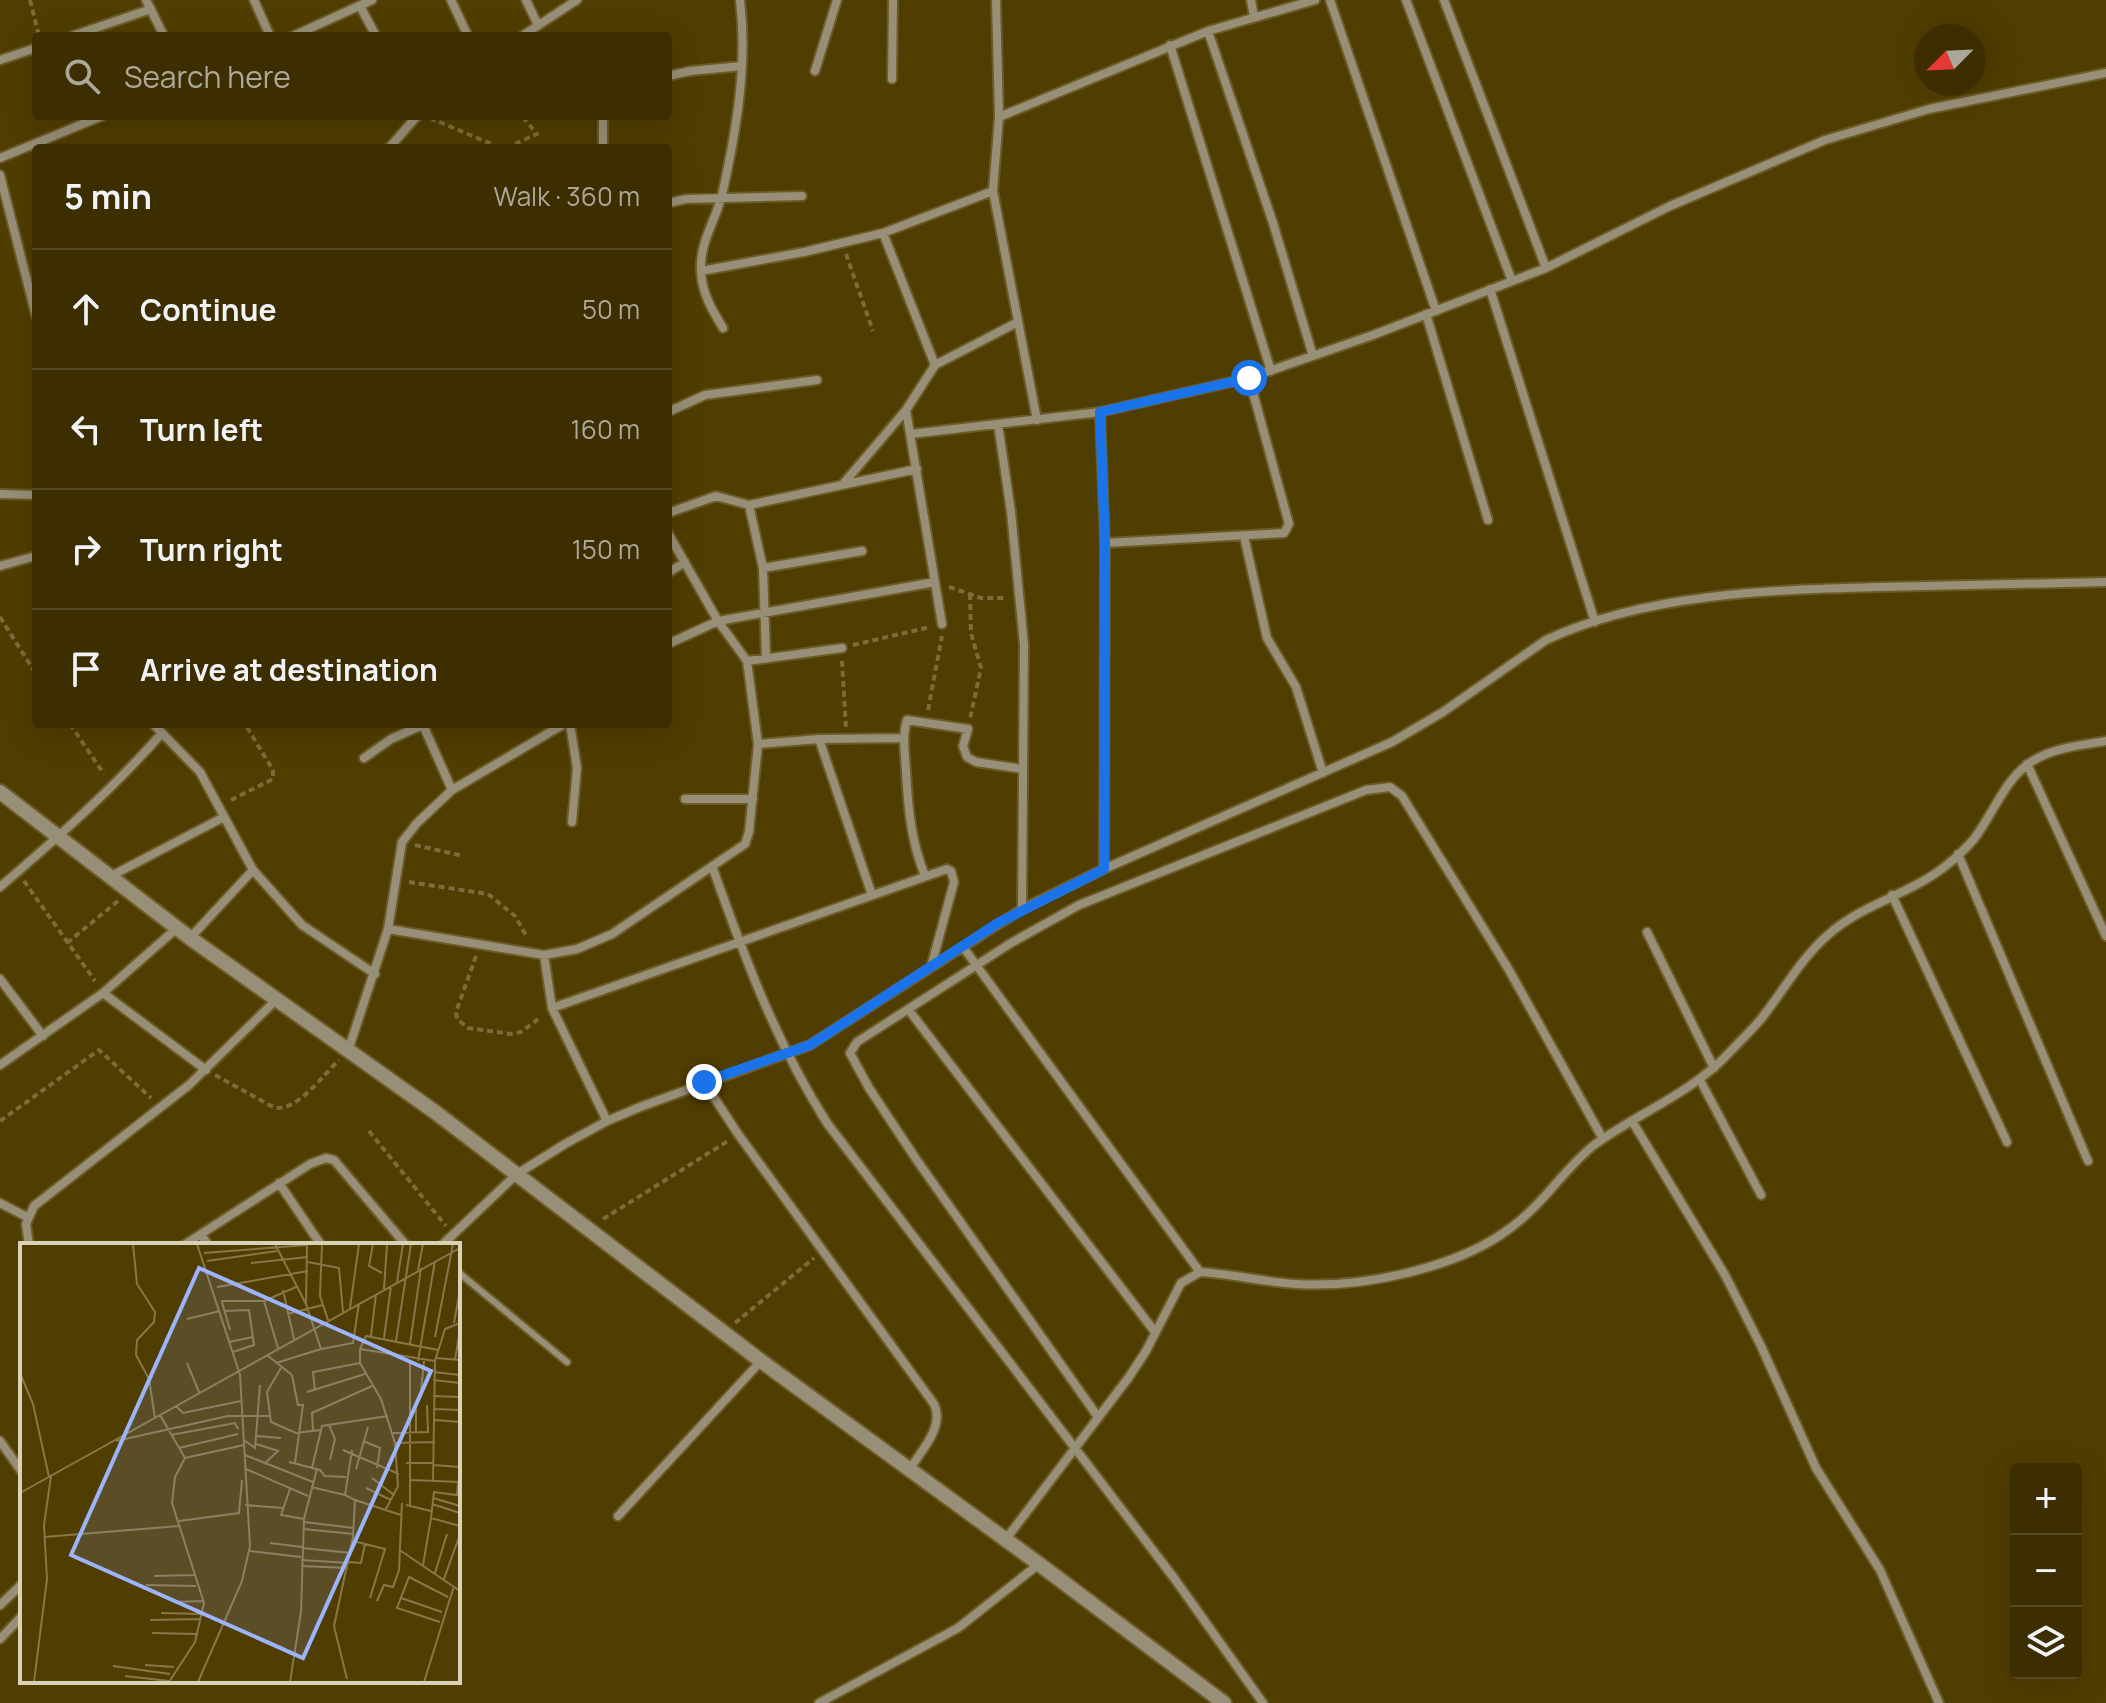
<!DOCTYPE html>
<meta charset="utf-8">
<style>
body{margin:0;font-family:Manrope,sans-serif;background:#43360b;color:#f1f3f6}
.controls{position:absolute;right:24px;bottom:24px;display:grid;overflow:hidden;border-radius:8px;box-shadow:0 8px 32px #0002}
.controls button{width:72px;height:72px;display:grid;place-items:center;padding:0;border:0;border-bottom:2px solid #554a23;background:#3c2e01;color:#f1f3f6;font:40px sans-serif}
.compass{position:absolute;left:1914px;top:24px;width:72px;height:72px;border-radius:50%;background:#3c2e01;box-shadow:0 8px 32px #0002;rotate:246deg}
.stop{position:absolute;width:24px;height:24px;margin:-18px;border:6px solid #1a73e8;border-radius:50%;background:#fff}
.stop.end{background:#1a73e8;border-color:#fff;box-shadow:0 2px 8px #0008}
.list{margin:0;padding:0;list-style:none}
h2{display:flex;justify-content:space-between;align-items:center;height:104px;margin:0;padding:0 32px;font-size:34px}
h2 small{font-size:26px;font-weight:400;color:#aca899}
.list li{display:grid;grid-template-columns:52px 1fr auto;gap:24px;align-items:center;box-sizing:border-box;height:120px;padding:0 32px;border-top:2px solid #554a23}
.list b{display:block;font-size:30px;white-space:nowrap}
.list em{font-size:26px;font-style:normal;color:#aca899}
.icon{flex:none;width:44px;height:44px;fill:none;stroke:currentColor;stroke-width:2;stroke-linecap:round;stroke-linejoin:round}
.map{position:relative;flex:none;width:2106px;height:1703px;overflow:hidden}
.search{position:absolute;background:#3c2e01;box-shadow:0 8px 32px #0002;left:32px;top:32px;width:640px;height:88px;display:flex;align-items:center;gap:20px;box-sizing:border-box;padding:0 28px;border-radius:8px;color:#aca899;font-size:30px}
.panel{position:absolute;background:#3c2e01;box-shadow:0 8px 32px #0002;left:32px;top:144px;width:640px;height:584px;border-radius:8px}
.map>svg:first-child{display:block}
</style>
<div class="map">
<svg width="2106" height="1703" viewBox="0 0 2106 1703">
<rect width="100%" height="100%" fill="#503d01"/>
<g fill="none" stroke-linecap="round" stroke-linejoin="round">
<g stroke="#6c5b25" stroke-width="10">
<path id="service" d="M 458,1272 L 567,1362"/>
</g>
<g stroke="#6c5b25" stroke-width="12">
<path id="minor" d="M 146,0 L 164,36
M 254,0 L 270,36
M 451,0 L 468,36
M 526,0 L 538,25
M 996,0 L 999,117
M 1251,0 L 1254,17
M 1330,0 L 1436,311
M 1406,0 L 1512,281
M 1444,0 L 1546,268
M 360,6 L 376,36
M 1208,31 L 1273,223 L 1313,356
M 72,36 L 151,9
M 293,36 L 372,0
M 522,36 L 577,0
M 1170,45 L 1271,371
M 0,60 L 36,48
M 815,71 L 837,0
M 668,76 L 690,71 L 742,66
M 892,79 L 893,0
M 603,116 L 603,148
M 389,148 L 417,116
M 0,158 L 102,116
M 0,175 L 36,316
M 993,191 L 999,117 L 1208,31 L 1315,0
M 668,203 L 686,199 L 802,196
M 883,233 L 935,365
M 701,271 L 804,252 L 883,233 L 993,191 L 1037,420
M 1490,289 L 1595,622
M 1426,314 L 1488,520
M 723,328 C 712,310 702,293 701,272 C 699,243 715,222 722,195 C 736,132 748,65 740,0
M 668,412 L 705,395 L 817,380
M 1100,412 L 1105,543 L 1104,869
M 998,424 L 1011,512 L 1024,645 L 1022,909
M 911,434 L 1100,412 L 1249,378 L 1373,335 L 1546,268 L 1670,206 L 1825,140 L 1929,109 L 2106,73
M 843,484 L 906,410
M 0,494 L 36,495
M 749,505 L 763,568 L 766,658
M 668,513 L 716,496 L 749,505 L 917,469
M 1244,536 L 1267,638 L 1296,687 L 1323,773
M 1105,543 L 1284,533 L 1289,524 L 1249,378
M 0,566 L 36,556
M 763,568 L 862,551
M 668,573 L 685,562
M 942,624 L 906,410 L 935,365 L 1018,322
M 668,644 L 718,621 L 935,582
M 747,661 L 842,648
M 570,724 L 577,768 L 572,822
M 423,725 L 452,790
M 162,733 L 200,772 L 253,870 L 302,925 L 375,974
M 819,739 L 872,895
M 758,744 L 819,739 L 904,738
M 364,758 L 391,739 L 425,724
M 2027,764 L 2106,936
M 685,799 L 753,799
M 1958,854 L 2088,1161
M 712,866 C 744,956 775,1041 827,1123 L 1174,1578 L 1263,1703
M 111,876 L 224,817
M 925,876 C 911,841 908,808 906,771 C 905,754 902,736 907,720 L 968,729 L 963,746 L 967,757 L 976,762 L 1023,769
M 0,887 C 57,838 113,789 162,733 L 153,724
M 1892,895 L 2007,1142
M 388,929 L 544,955 L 577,949 L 612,934 L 745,844 L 749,832 L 758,744 L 747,661 L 718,621 L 668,533
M 1647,932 L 1714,1068
M 190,938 L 253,870
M 963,947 L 1200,1272
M 544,955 L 552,1008 L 607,1121
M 0,979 L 43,1036
M 103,993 L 206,1070
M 552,1008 L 947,869 L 951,871 L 954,882 L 931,967
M 908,1009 L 1155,1332
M 348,1051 L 388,929 L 402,842 L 417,823 L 452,790 L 564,724
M 0,1065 L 103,993 L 177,928
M 1700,1080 L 1761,1195
M 704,1082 L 738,1134 L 934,1404 C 945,1427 921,1451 909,1470
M 1632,1121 L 1725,1275 L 1761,1346 L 1816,1468 L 1880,1570 L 1939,1703
M 279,1183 L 321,1245
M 0,1203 L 27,1217
M 201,1234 L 208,1245
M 29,1245 L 26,1224 L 34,1206 L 189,1085 L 277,999
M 184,1245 L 310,1164 L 326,1158 L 334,1160 L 406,1245
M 442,1245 L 517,1174 L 565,1144 L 607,1121 L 640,1107 L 810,1045 L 1022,909 L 1104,869 L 1392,742 L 1443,712 L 1546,640 C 1646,593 1772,590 1881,587 C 1956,585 2031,583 2106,582
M 1098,1417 L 916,1159 L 869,1088 L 850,1053 L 857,1042 L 1011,943 L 1079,905 L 1366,790 L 1390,787 L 1402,796 L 1509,970 L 1603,1139
M 0,1441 L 22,1472
M 618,1516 L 761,1361
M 1006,1539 L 1129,1377 L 1146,1351 L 1181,1283 L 1200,1272 C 1232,1274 1264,1282 1296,1284 C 1363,1288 1460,1268 1513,1226 C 1544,1203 1564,1169 1594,1145 C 1638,1113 1690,1094 1728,1054 C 1739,1042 1751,1031 1761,1019 C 1784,990 1801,958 1829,934 C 1864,903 1912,894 1948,864 C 1957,857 1967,847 1974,839 C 1994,813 2006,775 2036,759 C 2057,747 2083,745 2106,741
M 0,1605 L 22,1584
M 0,1639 L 22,1616
M 819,1703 L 958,1628 L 1039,1564"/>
</g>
<g stroke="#6c5b25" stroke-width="18">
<path id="tertiary" d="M 0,792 L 190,938 L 435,1112 L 761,1361 L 1039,1564 L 1224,1703"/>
</g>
<path stroke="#7c6c3a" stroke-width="4" stroke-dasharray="6 4" stroke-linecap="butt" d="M 30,0 L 39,36
M 430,118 L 501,148
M 506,148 L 537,134 L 522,116
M 846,254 L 873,331
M 949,587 L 981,598 L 1007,598
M 970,594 L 971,633 L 981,668 L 970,719
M 0,617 L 36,674
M 853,645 L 930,627
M 842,661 L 846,728
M 928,710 L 942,636
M 70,724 L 104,774
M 231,800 L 273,779 L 273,770 L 245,724
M 415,845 L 463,856
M 24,881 L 95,981
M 409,882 L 488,894 L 515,916 L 527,937
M 67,943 L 118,901
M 476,956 L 456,1012 L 457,1019 L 468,1028 L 511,1034 L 521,1032 L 541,1017
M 215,1075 L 275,1108 C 299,1110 322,1076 339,1060
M 0,1121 L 99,1050 L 151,1098
M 369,1131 L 446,1226
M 603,1219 L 728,1141
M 735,1323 L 814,1258"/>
<use href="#service" stroke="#988f78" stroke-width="6"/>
<use href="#minor" stroke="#988f78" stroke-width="8"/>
<use href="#tertiary" stroke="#988f78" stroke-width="14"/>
</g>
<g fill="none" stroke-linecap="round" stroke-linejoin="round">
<path stroke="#1a73e8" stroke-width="10" d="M 704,1082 L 810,1045 L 998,923 L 1104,869 L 1105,543 L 1100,412 L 1249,378"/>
</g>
<g transform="translate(20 1243)">
<rect width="440" height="440" fill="#503d01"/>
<path fill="none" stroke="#887849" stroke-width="2" d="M 113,1 L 117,41 L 135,69 L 134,79 L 117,97 L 116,112 L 129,136 L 135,175M 177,1 L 220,132 L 230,303 L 222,338 L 178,439M 255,1 L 286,61 L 301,106 L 333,100 L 339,60M 302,1 L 300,53 L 308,77M 353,1 L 349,23 L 362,30M 184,10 L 287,2M 187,18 L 257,8M 288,19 L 319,25 L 323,69M 231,20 L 288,14M 398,27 L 403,1M 377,39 L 383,1M 197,44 L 288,28M 364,46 L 367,1M 263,47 L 274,96M 201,58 L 244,58M 244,58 L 258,105M 244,58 L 276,44M 202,59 L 210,87M 286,61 L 287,1M 330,65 L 339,1M 205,68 L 229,67 L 234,102 L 213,109M 267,71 L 303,62M 167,76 L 200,68M 434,80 L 440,47M 351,93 L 356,51M 415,94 L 433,1M 364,95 L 371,43M 376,98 L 391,1M 209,99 L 233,94M 390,101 L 401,25M 340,106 L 415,118M 247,112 L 272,132 L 278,162 L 283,162 L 275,220M 416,115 L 440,117M 435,117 L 440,86M 398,118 L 415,18M 167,120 L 179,149M 256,120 L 301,106M 261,125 L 247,149 L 251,179 L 276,190 L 301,187M 414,129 L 440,132M 0,130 L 13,161 L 29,234M 413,137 L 440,140M 295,148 L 293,129 L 340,120M 401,148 L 404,118M 287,149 L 345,131M 413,153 L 440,154M 156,163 L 163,170 L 221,158M 415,166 L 440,167M 140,172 L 165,215M 415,177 L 440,179M 309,182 L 315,196 L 310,217M 293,187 L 292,170 L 352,143M 396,189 L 396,163M 373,190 L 408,189 L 407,162M 151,192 L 215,180 L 218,186M 236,193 L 261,195M 224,197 L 235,205 L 240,142M 96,198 L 208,173 L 250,173M 343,198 L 360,205 L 357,225M 375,200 L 414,199M 236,201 L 258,208 L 244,221M 159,205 L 218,191M 323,207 L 379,231M 225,212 L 293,239M 269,219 L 300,227 L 305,233 L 326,234M 386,220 L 414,220M 414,222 L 440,224M 292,225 L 302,183 L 368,173M 226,226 L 288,253M 336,226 L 348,184M 352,235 L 374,252M 390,237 L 440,239M 413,237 L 415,118 L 425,86 L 440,80M 291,244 L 325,252 L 332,207M 346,245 L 371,257M 270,246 L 261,272 L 284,276M 0,250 L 440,5M 325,252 L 335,257 L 333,294 L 314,383 L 327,436M 413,255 L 440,263M 335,257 L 381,272M 412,261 L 440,270M 225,262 L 263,265M 386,262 L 411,268M 390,263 L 390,118M 365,268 L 378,243 L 375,200 L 361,156 L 340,120 L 340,106 L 346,93 L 418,107M 411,275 L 414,249 L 437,252 L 438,239M 159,278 L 219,270 L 222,237M 284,279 L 334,285M 283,286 L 334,291M 24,294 L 159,283M 333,298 L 365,306 L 350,355M 250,300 L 282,304M 282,305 L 331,310M 230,308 L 281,314M 381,308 L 440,348M 281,317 L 329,320M 329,319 L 341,320 L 345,301M 403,322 L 411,275 L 440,283M 281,323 L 328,325M 415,330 L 427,291M 134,333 L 174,332M 424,336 L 439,294M 126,342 L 176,343M 381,355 L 422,369M 357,358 L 364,342 L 373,344 L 379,327 L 382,260M 153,359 L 184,358M 141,370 L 182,371M 130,377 L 181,376M 420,379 L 377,365 L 389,334 L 428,354M 132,390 L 177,391M 125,422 L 154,424M 93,423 L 150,431M 105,433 L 149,438M 14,439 L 27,336 L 24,282 L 31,233M 149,439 L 175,399 L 184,360 L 152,260 L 155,234 L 165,215 L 224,202M 270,439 L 281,369 L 284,276 L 297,226M 404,439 L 434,343"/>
<path fill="#9cb4fd" fill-opacity="0.15" stroke="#9cb4fd" stroke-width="4" d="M 179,25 L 411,128 L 283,415 L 51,312 Z"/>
<rect width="440" height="440" fill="none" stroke="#dbd1b6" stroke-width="4"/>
</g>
</svg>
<div class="controls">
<button>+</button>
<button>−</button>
<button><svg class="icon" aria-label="layers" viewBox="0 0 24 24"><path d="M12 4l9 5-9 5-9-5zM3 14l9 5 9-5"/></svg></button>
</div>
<svg class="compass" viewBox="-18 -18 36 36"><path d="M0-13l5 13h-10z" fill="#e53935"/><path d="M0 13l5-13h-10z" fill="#aca899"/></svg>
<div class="stop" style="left:1249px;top:378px"></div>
<div class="stop end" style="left:704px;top:1082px"></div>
<div class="search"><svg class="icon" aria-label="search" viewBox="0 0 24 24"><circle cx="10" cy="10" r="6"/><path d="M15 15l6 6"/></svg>Search here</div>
<section class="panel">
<h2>5 min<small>Walk · 360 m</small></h2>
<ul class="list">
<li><svg class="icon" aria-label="ahead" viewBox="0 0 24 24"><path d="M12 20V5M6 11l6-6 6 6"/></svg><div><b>Continue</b></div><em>50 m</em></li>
<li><svg class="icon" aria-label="left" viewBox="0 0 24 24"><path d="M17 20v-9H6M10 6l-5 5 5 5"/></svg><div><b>Turn left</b></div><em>160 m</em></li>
<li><svg class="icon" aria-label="right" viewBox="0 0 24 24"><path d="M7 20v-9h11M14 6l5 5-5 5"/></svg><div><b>Turn right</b></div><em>150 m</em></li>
<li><svg class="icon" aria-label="arrive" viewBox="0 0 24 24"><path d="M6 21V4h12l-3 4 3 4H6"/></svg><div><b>Arrive at destination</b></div></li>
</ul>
</section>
</div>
